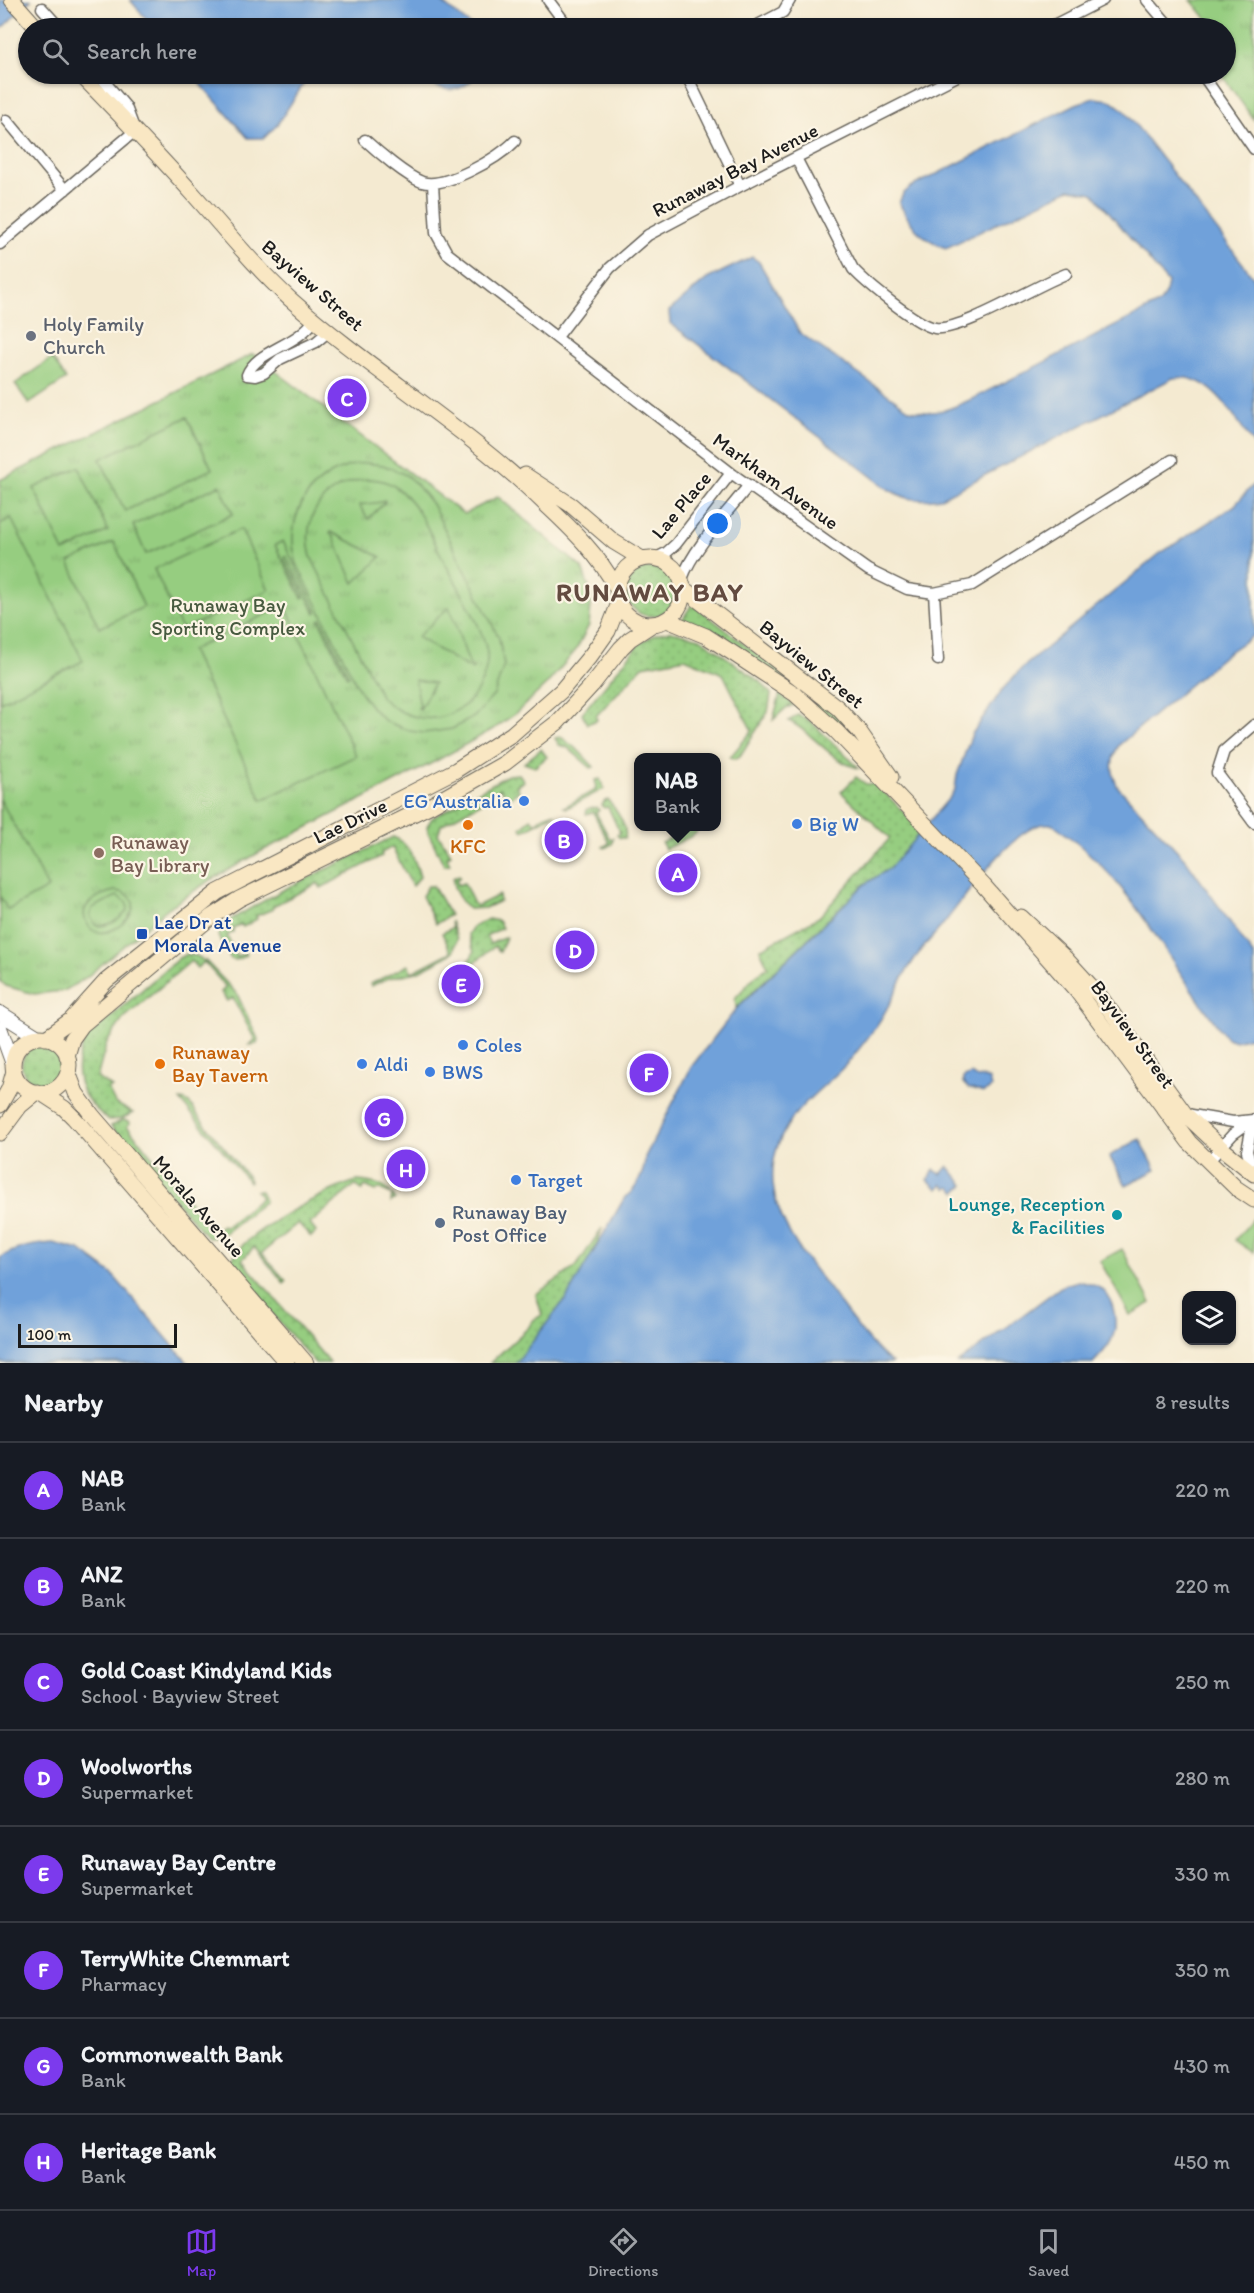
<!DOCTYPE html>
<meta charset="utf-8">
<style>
body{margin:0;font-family:Itim,sans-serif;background:#242831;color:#f1f3f6}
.controls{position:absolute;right:18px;bottom:18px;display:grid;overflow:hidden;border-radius:12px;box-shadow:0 2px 4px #0004}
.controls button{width:54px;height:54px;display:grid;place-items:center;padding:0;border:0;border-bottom:2px solid #363941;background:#171b24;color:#f1f3f6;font:30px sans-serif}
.scale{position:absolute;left:18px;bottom:15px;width:159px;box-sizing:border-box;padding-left:6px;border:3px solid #1c1c1c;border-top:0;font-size:16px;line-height:21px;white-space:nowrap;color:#1c1c1c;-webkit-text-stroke:4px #fcf5e5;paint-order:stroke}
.you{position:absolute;left:718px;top:524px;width:21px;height:21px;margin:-15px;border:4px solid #fff;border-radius:50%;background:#1a73e8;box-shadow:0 0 0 9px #1a73e833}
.badge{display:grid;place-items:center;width:39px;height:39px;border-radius:50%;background:#7c3aed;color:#fff;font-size:20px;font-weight:700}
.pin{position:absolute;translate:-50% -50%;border:3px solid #fff;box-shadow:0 2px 6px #0006}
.popup{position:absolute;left:634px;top:753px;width:87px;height:78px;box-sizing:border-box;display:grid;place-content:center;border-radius:12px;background:#171b24;filter:drop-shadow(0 2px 4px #0005);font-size:20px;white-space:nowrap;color:#9ea1a6}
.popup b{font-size:22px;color:#f1f3f6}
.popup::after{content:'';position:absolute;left:50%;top:100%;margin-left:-12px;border:12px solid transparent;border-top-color:#171b24}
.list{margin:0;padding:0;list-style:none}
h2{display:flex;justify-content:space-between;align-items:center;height:78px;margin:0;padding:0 24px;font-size:26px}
h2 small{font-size:20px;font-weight:400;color:#9ea1a6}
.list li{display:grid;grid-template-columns:39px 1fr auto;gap:18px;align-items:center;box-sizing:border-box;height:96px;padding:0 24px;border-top:2px solid #363941}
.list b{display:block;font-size:22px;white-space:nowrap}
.list p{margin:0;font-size:20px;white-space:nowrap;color:#9ea1a6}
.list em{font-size:20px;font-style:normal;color:#9ea1a6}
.icon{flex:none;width:33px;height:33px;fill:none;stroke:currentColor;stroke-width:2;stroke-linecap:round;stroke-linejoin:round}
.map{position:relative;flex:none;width:1254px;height:1363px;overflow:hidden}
.search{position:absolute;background:#171b24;box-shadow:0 2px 4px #0004;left:18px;right:18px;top:18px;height:66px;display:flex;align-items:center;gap:15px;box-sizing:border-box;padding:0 21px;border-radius:33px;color:#9ea1a6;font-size:22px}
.sheet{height:846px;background:#171b24}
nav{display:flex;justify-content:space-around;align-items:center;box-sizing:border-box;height:84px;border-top:2px solid #363941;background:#171b24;font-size:16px;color:#9ea1a6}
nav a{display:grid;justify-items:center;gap:3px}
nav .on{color:#7c3aed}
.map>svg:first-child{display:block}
</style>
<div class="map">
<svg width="1254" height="1363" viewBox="0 0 1254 1363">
<defs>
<pattern id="grass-dots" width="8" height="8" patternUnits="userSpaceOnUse" patternTransform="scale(1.5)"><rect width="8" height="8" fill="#96cd80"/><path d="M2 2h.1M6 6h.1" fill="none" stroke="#81af6e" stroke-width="1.8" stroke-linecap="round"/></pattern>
<pattern id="park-tufts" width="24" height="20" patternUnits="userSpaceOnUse" patternTransform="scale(1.5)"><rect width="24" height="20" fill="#96cd80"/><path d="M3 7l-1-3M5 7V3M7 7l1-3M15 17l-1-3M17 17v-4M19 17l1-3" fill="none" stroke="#81af6e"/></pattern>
</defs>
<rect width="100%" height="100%" fill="#fcf5e5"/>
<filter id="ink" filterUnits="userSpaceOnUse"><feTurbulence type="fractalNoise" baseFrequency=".0167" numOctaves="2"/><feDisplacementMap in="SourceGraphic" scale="12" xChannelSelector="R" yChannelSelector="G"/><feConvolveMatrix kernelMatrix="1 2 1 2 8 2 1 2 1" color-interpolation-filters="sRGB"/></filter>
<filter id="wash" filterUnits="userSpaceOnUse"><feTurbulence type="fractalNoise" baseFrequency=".008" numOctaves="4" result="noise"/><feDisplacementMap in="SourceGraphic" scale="24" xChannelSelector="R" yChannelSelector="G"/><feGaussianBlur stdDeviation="1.35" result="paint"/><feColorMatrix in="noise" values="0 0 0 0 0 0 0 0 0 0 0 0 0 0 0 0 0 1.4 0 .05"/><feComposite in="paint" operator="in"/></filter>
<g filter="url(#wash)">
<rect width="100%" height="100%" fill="#f4ead1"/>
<path fill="url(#grass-dots)" stroke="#59744e" stroke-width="1.5" d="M627 592a24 24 0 1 1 48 0a24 24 0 1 1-48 0Z
M 692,604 L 840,717 L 907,803 L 836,725 L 682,620 Z
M 671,631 L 700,638 L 762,683 L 771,694 L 768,712 L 740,756 L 735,759 L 730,757 L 752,731 L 723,674 L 685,658 L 643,666 L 596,716 L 597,720 L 587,724 L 582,713 L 639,644 L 655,634 Z
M 780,694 L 794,705 L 786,708 L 773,720 Z
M 798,715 L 809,720 L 859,768 C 833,764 814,733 789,721 Z
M 561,737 L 579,751 L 594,767 L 591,768 L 568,748 L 559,745 L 555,738 Z
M 541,749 L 547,757 L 535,767 L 524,763 Z
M 519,774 L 524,781 L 516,786 L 519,791 L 508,799 L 500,788 L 493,796 L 441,825 L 438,834 L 451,854 L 447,857 L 450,864 L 444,865 L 428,832 L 427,826 L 432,818 L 508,775 Z
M 856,777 L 866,784 L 876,784 L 922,831 L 890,868 L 865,884 L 736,1008 L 735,998 L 756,975 L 768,967 L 760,949 L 819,917 L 890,838 L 841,792 Z
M 600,779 L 604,789 L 567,808 L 564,807 L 595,790 L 596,784 L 595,780 Z
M 608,800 C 616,809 628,827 625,838 L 620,838 L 617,835 L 620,833 L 608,807 L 604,808 L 602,805 L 605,801 Z
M 591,808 L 597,808 L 599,810 L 596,813 L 610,839 L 613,838 L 612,844 L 605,848 L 603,847 L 609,843 L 593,812 L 586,814 L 587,809 Z
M 552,813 L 555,814 L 523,831 L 521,828 L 531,818 L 535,823 L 544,816 Z
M 686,827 L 697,827 L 698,830 L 694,835 L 665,849 L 662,843 L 683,832 Z
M 393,837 C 409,842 416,862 420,877 L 412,886 L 392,847 L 381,853 L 382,856 L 321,888 L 318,883 L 273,906 L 273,909 L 256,916 L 257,919 L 243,927 L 241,924 L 233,928 L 233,932 L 227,936 L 237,956 L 245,953 L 246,955 L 237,960 L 231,959 L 218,936 L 224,924 L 237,916 L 283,890 Z
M 459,875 L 460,877 L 456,880 L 458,885 L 464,883 L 474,904 L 477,906 L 499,895 L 500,901 L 485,908 L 469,909 C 461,902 452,889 453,878 Z
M 428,886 L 433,886 L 450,915 L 436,924 L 422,896 Z
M 488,919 L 498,921 L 502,928 L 486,936 L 490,944 L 506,937 L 500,952 L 495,946 L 469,967 L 468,963 L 474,952 L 468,934 L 473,927 Z
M 451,921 L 457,939 L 453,952 L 448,956 L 417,972 L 389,978 L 371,986 L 370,984 L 408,965 L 412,972 L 451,952 L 442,933 L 452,928 Z
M 187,954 L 197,956 L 204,961 L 205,960 L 237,994 L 258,1039 L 257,1044 L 249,1045 L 255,1040 L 233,998 L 227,1001 L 221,992 L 226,987 L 204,962 L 197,968 L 191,961 L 123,1019 L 107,1042 L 97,1078 L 112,1087 L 108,1089 L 115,1103 L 133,1113 L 121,1119 L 109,1120 C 80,1099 68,1072 86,1038 L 179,958 Z
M22 1065a20 20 0 1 1 40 0a20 20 0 1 1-40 0Z
M 180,1100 C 189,1100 193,1106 196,1113 L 248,1177 L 250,1181 L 249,1182 Z
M 123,1120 L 129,1121 L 130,1123 L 127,1126 L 214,1231 L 222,1225 L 225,1227 L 261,1198 L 256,1191 L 261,1191 L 265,1199 L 264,1202 L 219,1237 L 208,1238 L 111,1126 Z
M 357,1181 C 372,1182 389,1185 395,1199 L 391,1202 L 392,1194 L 379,1189 L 376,1191 L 365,1186 L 362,1190 L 355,1185 L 310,1224 L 316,1232 L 311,1237 L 298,1223 L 262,1253 L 286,1281 L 284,1283 L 254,1247 L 242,1260 L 330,1363 L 315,1363 L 233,1268 L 232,1260 C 242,1233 330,1188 357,1181 Z
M 602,1228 C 588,1279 549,1323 516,1363 L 490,1363 L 529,1327 L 532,1321 L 542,1315 L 536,1294 L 576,1267 Z"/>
<path fill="url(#park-tufts)" stroke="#59744e" stroke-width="1.5" d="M 1191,0 L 1254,0 L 1254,120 L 1221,74 L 1226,74 L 1226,49 L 1228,47 L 1226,44 L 1226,28 L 1214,28 Z
M 253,354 L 464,514 L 498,497 L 582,568 L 592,595 L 589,625 L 576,650 L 547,684 L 515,714 L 495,728 L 438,760 L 260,852 L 206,883 L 168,908 L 87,977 L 64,991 L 34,994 L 6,986 L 0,981 L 0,480 Z"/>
<path fill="#96cd80" stroke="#59744e" stroke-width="1.5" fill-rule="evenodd" d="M 52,358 L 66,379 L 29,404 L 15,384 Z
M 187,417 L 212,469 L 125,511 L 100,459 Z
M 365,463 L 383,465 L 406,475 L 417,485 L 432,504 L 499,638 L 504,665 L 494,695 L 474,717 L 452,729 L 424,733 L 410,731 L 385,721 L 372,708 L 361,693 L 297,564 C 281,515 314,468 365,463 ZM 368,479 C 377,479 386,481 394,486 C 420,503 432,539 446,565 C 459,588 483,628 487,652 C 488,664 485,676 479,687 C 472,703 457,712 441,717 C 419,722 398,713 382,698 L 311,557 C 300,514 326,483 368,479 Z
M 79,467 L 108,531 L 64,552 L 34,488 Z
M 220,485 L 233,514 L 146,554 L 133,525 Z
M 384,500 L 385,502 L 368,519 L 359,505 L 382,502 Z
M 11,518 L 83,661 L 0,702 L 0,524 Z
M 241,529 L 269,590 L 182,630 L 154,569 Z
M 331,532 L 381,557 L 354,583 L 333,536 L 330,534 Z
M 283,541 L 317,612 L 315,613 L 286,556 L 284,558 L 304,597 L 302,598 L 275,545 Z
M 114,542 L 144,607 L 99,628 L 69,562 Z
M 285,605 L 356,756 L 262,800 L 191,650 Z
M 449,607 L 470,666 L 473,667 L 472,670 L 417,637 Z
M 321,619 L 349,676 L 347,677 L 319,620 Z
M 415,680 L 434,683 L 420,709 L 418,708 L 420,706 Z
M 0,799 L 48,888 L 8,910 L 0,896 Z
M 115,891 C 154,895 122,937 97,932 C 92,931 89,927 87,923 C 76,905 100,894 115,891 ZM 117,896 L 126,902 L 128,908 C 124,919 106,928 95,925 L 90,916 L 92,908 Z
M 1254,1218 L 1254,1253 L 1235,1240 Z
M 1122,1249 L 1151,1303 L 1130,1315 L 1100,1261 Z"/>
<path fill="#6fa1da" stroke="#465e7b" stroke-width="1.5" d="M 0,0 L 31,0 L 0,30 Z
M 130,0 L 439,0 L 474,28 L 154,28 Z
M 192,74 L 310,74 L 277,125 L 264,138 L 248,138 Z
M 413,74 L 477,74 C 458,100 435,89 413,74 Z
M 1094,98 L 1110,100 L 1125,111 L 1254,278 L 1254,445 C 1235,418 1212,372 1173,378 L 941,498 C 919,501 908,501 888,489 L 670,323 L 669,311 L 707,279 L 752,257 L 759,262 L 800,333 L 910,410 C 937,416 951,409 976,397 L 1160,303 L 1166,292 L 1168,283 L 1093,193 L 1070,189 L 946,248 C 918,237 913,228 899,203 L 903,194 L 911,187 L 1076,104 Z
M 1254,484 L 1254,635 L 1226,654 L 1119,745 C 1110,760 1111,770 1117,786 L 1186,860 L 1254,956 L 1254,1036 L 1235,1041 L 1227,1038 C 1174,974 1139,891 1072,839 C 1066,835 1059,827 1053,825 C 1023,813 965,897 948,918 C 937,933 922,947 912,963 C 901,978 895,995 886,1010 C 878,1026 866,1040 855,1054 C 838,1077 811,1093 794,1116 C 747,1179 786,1235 827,1286 C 840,1303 876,1355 893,1363 L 516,1363 L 567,1297 L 625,1197 C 637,1190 645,1170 645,1157 L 692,1066 L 737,1008 L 865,884 L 890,868 L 950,797 L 955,789 L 957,775 L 972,734 L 1002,690 L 1021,669 L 1159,554 L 1234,506 Z
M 971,1074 L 977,1078 L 983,1077 L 989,1079 L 991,1088 L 983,1093 L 968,1088 L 963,1083 L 963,1078 Z
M 1140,1139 L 1156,1170 L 1126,1185 L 1109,1156 Z
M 948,1166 L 964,1185 L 956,1192 L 950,1187 L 947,1189 L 942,1184 L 938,1189 L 928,1180 L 934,1170 L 941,1174 Z
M 53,1243 L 80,1250 L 112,1274 L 188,1363 L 0,1363 L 0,1258 C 16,1247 35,1244 53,1243 Z
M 1078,1281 C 1087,1283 1098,1285 1104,1291 C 1114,1301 1118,1324 1113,1336 C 1110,1346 1100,1356 1093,1363 L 958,1363 L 1062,1286 Z"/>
</g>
<g filter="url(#ink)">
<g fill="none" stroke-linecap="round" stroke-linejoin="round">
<g stroke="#68645b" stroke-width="13">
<path id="minor" d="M 548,0 L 569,28
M 1147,0 L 1171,28
M 42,8 L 60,28
M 752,28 L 783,12 L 790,0
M 1048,28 L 1103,0
M 642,74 L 661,76 L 674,74
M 686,74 L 740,186
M 1202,74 L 1254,149
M 7,120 L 65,190
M 365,140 C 378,152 406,176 422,182 C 445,189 499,158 515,141
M 796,158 L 853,269 C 867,284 917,325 935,328 C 961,332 1036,285 1066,274
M 433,184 L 436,233 L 447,253 L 731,473 L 868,570 L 907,589 L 934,593 L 972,585 L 1172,460
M 0,244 L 135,131 L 126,107 L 98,74
M 315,319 C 298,346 256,350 247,375 L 255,376 L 264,373 L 280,359 L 316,342 L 329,331
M 557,337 L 610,268 L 648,235 L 740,186 L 961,74
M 656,558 L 666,553 L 676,544 L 731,473
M 682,579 C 693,548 728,512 749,485
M 934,593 L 938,660
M 1254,725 L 1224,751 L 1217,773 L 1254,823
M 1186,1114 L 1233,1122 L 1253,1120 L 1247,1151 L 1253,1173
M 1208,1162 L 1233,1134 L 1251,1121"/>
</g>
<g stroke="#68645b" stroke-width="16">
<path id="tertiary" d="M 0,1013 L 38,1037
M 0,1028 L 13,1064"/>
</g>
<g stroke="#68645b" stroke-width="17">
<path id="secondary" d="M 12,0 L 37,28
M 80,74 C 119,114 158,154 195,196 C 226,231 255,267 290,299 C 371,371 466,427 544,503 C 571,528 599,555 617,589
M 525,475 L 571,505 L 614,542 L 642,559
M617 591a33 33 0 1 1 66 0a33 33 0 1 1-66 0Z
M 684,589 L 838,708 L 859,731 L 891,777
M 667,620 L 706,636 L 731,652 L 795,694 L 836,731 L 984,886 L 1076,990 L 1189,1142 L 1236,1188 L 1254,1200
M 1021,917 L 1066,959 L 1099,995 L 1185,1114 L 1220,1147 L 1254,1174
M13 1065a28 28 0 1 1 56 0a28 28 0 1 1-56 0Z
M 46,1038 L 71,1020 L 106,981 L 218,892 L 456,770 L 512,734 L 561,691 L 591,655 L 608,631 L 619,603
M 67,1056 L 72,1039 L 82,1025 L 211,917 L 239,899 L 431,805 L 505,763 L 558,722 L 592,685 L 621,648 L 630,639 L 653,624
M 68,1072 L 76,1093 L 92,1115 L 306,1363
M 41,1093 L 64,1108 L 74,1118 L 287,1363
M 0,1105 L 9,1089 L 14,1071
M 0,1133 L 20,1106 L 37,1092"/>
</g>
<use href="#minor" stroke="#fff" stroke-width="10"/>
<use href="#tertiary" stroke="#fff" stroke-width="14"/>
<use href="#secondary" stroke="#f9e7c3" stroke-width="15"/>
</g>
</g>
<circle fill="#6b7280" stroke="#fcf5e5" stroke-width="2" cx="31" cy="336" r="6"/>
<g fill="#3f7fe0" stroke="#fcf5e5" stroke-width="2">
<circle cx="524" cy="801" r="6"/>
<circle cx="797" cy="824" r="6"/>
<circle cx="463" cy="1045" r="6"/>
<circle cx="362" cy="1064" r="6"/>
<circle cx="430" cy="1072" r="6"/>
<circle cx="516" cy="1180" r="6"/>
</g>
<g fill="#e8710a" stroke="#fcf5e5" stroke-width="2">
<circle cx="468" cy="825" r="6"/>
<circle cx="160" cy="1064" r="6"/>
</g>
<circle fill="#8d6e63" stroke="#fcf5e5" stroke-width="2" cx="99" cy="853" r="6"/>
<rect fill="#1a4fb4" stroke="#fcf5e5" stroke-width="2" x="136" y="928" width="12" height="12" rx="3"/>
<circle fill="#0f9aa8" stroke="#fcf5e5" stroke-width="2" cx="1117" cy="1215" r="6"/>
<circle fill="#5c6f8a" stroke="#fcf5e5" stroke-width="2" cx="440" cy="1223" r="6"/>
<g text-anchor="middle" stroke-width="4.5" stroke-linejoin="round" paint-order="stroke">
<g font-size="20" fill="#1c1c1c" stroke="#fcf5e5">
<text transform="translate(735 170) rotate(-27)" y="7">Runaway Bay Avenue</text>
<text transform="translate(313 285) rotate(41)" y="7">Bayview Street</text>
<text transform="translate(776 481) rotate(36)" y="7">Markham Avenue</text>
<text transform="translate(681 505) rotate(-50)" y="7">Lae Place</text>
<text transform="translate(812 664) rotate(39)" y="7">Bayview Street</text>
<text transform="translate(350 821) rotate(-26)" y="7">Lae Drive</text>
<text transform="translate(1133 1034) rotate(54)" y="7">Bayview Street</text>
<text transform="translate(199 1206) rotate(49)" y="7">Morala Avenue</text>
</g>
<g font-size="20" fill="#5b616d" stroke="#fcf5e5" text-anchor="start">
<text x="43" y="331">Holy Family<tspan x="43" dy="23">Church</tspan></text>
</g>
<g font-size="20" fill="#475a3f" stroke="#fcf5e5">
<text x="228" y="612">Runaway Bay<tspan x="228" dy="23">Sporting Complex</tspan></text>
</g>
<g font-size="20" fill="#366cbe" stroke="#fcf5e5" text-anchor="start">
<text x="512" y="808" text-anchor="end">EG Australia</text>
<text x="809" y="831">Big W</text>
<text x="475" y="1052">Coles</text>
<text x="374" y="1071">Aldi</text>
<text x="442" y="1079">BWS</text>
<text x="528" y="1187">Target</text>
</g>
<g font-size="20" fill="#785e54" stroke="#fcf5e5" text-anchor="start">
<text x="111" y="849">Runaway<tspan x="111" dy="23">Bay Library</tspan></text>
</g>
<g font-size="20" fill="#c56008" stroke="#fcf5e5">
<text x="468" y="853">KFC</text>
<text x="172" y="1059" text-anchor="start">Runaway<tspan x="172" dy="23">Bay Tavern</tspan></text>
</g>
<g font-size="20" fill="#164399" stroke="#fcf5e5" text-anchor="start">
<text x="154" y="929">Lae Dr at<tspan x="154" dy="23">Morala Avenue</tspan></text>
</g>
<g font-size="20" fill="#0d838f" stroke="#fcf5e5" text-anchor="end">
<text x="1105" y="1211">Lounge, Reception<tspan x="1105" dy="23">&amp; Facilities</tspan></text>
</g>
<g font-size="20" fill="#4e5e75" stroke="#fcf5e5" text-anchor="start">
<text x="452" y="1219">Runaway Bay<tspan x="452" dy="23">Post Office</tspan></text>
</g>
<g font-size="26" font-weight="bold" letter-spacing="1.5" fill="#634b40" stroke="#fcf5e5">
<text x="650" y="601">RUNAWAY BAY</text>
</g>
</g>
</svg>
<div class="controls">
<button><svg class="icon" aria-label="layers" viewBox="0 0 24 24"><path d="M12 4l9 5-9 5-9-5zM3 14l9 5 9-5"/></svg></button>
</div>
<div class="scale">100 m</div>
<div class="you"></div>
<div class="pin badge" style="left:678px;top:873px">A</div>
<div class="popup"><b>NAB</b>Bank</div>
<div class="pin badge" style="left:564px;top:840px">B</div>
<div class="pin badge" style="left:347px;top:398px">C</div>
<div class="pin badge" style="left:575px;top:950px">D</div>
<div class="pin badge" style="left:461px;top:984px">E</div>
<div class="pin badge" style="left:649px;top:1073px">F</div>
<div class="pin badge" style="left:384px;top:1118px">G</div>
<div class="pin badge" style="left:406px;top:1169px">H</div>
<div class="search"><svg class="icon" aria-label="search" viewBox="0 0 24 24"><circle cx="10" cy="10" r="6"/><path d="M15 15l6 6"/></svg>Search here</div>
</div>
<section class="sheet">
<h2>Nearby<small>8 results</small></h2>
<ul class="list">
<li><span class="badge">A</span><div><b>NAB</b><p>Bank</p></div><em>220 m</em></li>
<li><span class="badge">B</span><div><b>ANZ</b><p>Bank</p></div><em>220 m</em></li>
<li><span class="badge">C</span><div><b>Gold Coast Kindyland Kids</b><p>School · Bayview Street</p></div><em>250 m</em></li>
<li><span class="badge">D</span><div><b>Woolworths</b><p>Supermarket</p></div><em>280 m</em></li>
<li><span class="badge">E</span><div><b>Runaway Bay Centre</b><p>Supermarket</p></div><em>330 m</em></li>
<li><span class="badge">F</span><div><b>TerryWhite Chemmart</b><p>Pharmacy</p></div><em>350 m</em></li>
<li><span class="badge">G</span><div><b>Commonwealth Bank</b><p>Bank</p></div><em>430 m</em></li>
<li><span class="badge">H</span><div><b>Heritage Bank</b><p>Bank</p></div><em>450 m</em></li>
</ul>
</section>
<nav>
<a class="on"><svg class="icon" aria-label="map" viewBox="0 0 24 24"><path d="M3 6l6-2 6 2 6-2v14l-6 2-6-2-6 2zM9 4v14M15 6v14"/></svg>Map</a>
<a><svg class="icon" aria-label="directions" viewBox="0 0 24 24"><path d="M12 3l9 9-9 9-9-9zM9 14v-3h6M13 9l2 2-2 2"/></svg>Directions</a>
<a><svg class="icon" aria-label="saved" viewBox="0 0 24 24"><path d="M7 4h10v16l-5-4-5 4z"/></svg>Saved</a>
</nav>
